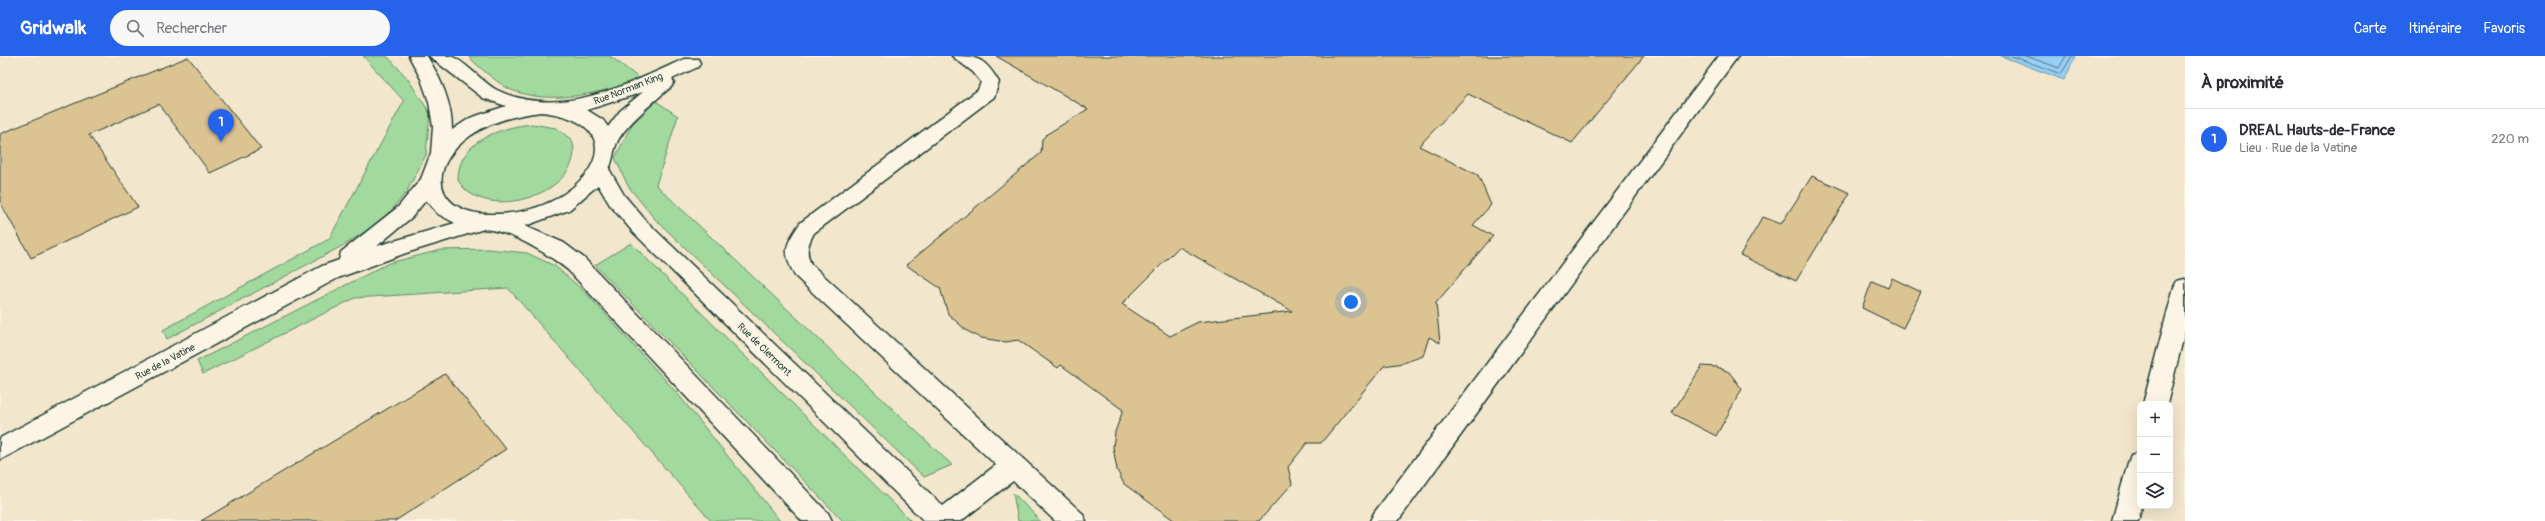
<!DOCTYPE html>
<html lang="fr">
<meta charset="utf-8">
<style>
body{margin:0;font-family:Pangolin,sans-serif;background:#f7f7f7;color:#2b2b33}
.controls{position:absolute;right:12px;bottom:12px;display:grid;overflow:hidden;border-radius:8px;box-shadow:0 4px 16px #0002}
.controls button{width:36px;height:36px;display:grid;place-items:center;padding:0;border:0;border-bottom:1px solid #e1e1e2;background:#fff;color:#2b2b33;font:20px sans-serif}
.you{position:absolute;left:1351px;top:246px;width:14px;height:14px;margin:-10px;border:3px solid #fff;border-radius:50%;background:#1a73e8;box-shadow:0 0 0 6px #1a73e833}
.badge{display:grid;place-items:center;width:26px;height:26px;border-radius:50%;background:#2563eb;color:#fff;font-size:13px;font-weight:700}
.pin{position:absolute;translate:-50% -33px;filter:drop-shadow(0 1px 2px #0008)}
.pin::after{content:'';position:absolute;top:21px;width:14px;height:12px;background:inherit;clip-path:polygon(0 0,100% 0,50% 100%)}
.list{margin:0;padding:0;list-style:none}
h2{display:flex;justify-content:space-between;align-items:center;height:52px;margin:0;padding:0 16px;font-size:17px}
h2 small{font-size:13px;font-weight:400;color:#7c7c81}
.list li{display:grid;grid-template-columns:26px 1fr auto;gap:12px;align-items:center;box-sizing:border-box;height:60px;padding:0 16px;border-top:1px solid #e1e1e2}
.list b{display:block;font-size:15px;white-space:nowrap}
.list p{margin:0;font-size:13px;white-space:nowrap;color:#7c7c81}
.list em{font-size:13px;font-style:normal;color:#7c7c81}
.icon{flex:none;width:22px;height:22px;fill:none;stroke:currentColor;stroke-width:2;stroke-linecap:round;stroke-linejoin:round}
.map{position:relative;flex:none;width:2185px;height:465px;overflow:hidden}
header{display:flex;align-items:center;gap:24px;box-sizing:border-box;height:56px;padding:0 20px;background:#2563eb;color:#fff}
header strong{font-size:19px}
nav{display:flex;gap:22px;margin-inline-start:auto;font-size:14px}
.search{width:280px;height:36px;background:#f7f7f7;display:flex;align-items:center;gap:10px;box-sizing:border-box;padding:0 14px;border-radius:22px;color:#7c7c81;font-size:15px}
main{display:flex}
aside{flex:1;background:#fff}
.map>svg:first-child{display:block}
</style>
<header>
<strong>Gridwalk</strong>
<div class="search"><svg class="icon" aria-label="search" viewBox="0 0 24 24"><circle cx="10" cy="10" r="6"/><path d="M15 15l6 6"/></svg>Rechercher</div>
<nav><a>Carte</a><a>Itinéraire</a><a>Favoris</a></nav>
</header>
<main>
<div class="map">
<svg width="2185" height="465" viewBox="0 0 2185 465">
<rect width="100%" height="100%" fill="#fcf5e5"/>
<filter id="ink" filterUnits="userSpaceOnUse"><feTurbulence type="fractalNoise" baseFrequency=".025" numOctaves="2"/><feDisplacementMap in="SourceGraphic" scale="8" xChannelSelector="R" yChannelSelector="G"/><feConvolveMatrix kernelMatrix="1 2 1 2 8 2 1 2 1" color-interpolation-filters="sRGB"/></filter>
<g filter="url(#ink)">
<path fill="#f2e6cc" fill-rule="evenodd" d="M 0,0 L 2185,0 L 2185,465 L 0,465 ZM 2140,348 L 2170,348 L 2170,450 L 2140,450 Z"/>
<path fill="#a1d99e" stroke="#608b69" d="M 363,0 L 387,0 L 408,23 L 430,57 L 426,99 L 407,135 L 384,164 L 346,188 L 167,283 L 163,274 L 329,183 L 404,45 Z
M 468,0 L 610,0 L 643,25 C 601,35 556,50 514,35 C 502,31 477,10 468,0 Z
M 656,45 L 678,60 L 656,129 L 952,409 L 924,421 L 653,161 L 628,130 L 615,102 L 632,68 Z
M 532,68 L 556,72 L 572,84 C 589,135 484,171 458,124 C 457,86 500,71 532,68 Z
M 631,187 L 645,201 L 911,465 L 843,465 L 595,209 Z
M 489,193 L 527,197 L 555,210 L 585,236 L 677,337 L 780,465 L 711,465 L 508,232 L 355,242 L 203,318 L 197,305 L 389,207 L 441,194 Z
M 1013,437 L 1041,465 L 1018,465 Z"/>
<path fill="#98cff7" stroke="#6895a9" d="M 2001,0 L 2076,0 L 2064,24 Z"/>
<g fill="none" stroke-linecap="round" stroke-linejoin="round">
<path stroke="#4f7782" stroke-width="1" d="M 2012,0 L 2061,18 L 2072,0
M 2026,0 L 2059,12 L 2066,0"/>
</g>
<path fill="#dcc392" stroke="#1f3d34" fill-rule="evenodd" d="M 996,0 L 1644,0 L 1572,87 L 1468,38 L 1419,90 L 1478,119 L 1491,149 L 1473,169 L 1493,180 L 1436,247 L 1440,287 L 1429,281 L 1423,300 L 1403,307 L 1384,310 L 1321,387 L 1307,387 L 1288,411 L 1292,428 L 1259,465 L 1175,465 L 1124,428 L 1117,414 L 1113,391 L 1115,376 L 1123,354 L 1061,309 L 1058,312 L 1018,284 L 1006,286 L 981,282 L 967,275 L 948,258 L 940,232 L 906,209 L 1041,97 L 1042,83 L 1047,78 L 1088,53 ZM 1179,191 L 1292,255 L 1198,266 L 1170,280 L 1122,248 Z
M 188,1 L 261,93 L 210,117 L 159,48 L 89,79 L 138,151 L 31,202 L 0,146 L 0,78 Z
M 1812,120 L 1850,137 L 1796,225 L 1740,199 L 1763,161 L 1781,168 Z
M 1892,222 L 1921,236 L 1903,272 L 1862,252 L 1872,225 L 1888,232 Z
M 1702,310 L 1717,311 L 1729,316 L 1742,333 L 1716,380 L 1672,357 Z
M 445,318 L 506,393 L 395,465 L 201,465 Z"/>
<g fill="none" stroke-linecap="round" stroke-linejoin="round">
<g stroke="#1f3d34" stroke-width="3">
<path id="minor" d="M 409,0 L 427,0 C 441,23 452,47 452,74 L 470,62 L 506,50 L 483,42 L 429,0 C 435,0 444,0 450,0 C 464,4 483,27 497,34 C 559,64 627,29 684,3 L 698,3 L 700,7 L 698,11 L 672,23 L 674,26 L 672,30 C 657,43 622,71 616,89 C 613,97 613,105 609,113 L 624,139 L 647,166 L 943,450 L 996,409 L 795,220 C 782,195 785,190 800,167 L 978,34 L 981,26 L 973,16 L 952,0 C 979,0 985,3 999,26 L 994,41 L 814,177 C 808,188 805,196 811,208 L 1082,457 L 1086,465 L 1055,465 L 1013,425 L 961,465 L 924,465 L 633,176 L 610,149 L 598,129 L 569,154 L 525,170 L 564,187 L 584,202 L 828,457 L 832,465 L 802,465 L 568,214 C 547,197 511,175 484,173 L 406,197 L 338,222 L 0,404 L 0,382 L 322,210 L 339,204 L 341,196 L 398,151 L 421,123 L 431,97 L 433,71 L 429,46 L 421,23 ZM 643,36 L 620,55 L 608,71 L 603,64 L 587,54 ZM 541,56 C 614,63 610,113 554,144 C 535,154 514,158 493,158 C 434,159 425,112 470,80 C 491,65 516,59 541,56 ZM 426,144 L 438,158 L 455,167 L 377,190 L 412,161 Z
M 1719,0 L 1738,0 L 1398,465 L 1370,465 L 1374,457 Z
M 2185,223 L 2185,275 L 2167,348 L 2143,348 L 2174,231 L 2177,225 Z
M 2140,396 L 2142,450 L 2138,465 L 2112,465 L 2128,407 L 2131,399 Z"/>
</g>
<use href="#minor" fill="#fcf5e5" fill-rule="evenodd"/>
</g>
</g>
<g text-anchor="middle" stroke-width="3" stroke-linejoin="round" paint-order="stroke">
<g font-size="10" fill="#1f3d34" stroke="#fcf5e5">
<text transform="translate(628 32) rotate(-21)" y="4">Rue Norman King</text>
<text transform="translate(765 293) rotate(44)" y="4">Rue de Clermont</text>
<text transform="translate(165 305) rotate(-28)" y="4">Rue de la Vatine</text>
</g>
</g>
</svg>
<div class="controls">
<button>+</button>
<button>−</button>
<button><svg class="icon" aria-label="layers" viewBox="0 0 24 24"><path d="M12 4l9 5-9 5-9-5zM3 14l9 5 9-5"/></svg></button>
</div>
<div class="you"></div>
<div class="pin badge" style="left:221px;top:86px">1</div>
</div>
<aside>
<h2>À proximité<small></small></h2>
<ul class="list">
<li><span class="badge">1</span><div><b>DREAL Hauts-de-France</b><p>Lieu · Rue de la Vatine</p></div><em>220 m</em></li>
</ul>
</aside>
</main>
